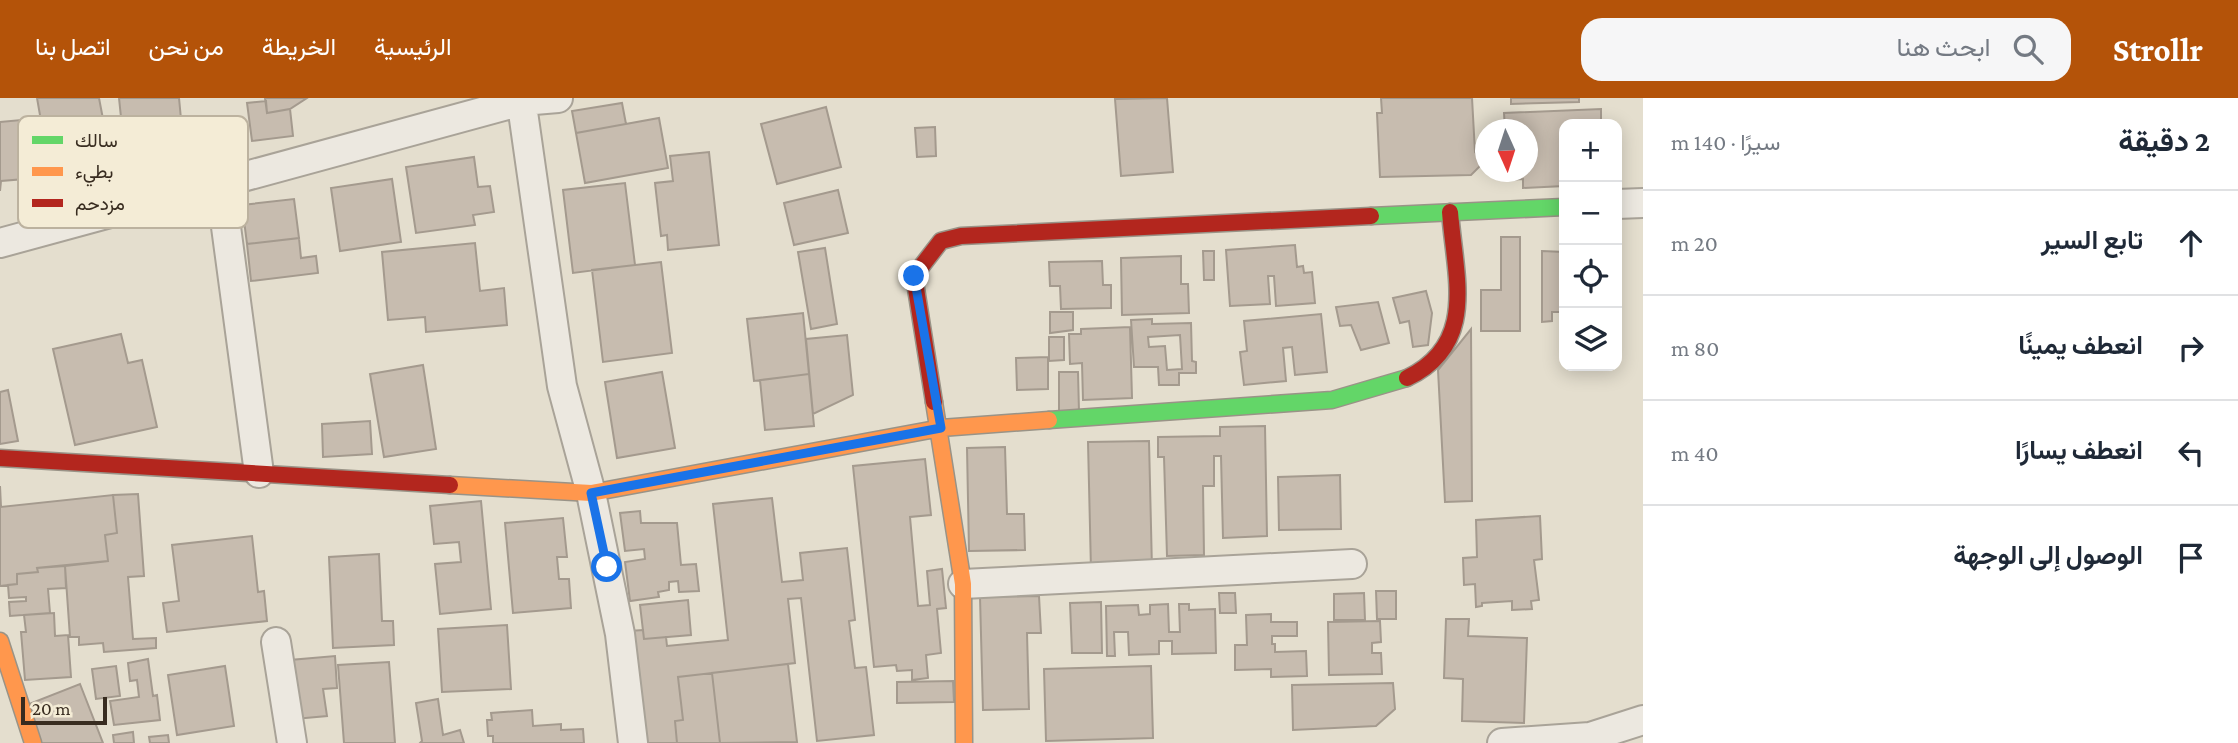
<!DOCTYPE html>
<html lang="ar">
<meta charset="utf-8">
<style>
body{margin:0;font-family:"Crimson Pro",Vazirmatn,serif;background:#f6f6f7;color:#1f2937;direction:rtl}
.controls{position:absolute;right:21px;top:21px;display:grid;overflow:hidden;border-radius:14px;box-shadow:0 4px 18px #0003}
.controls button{width:63px;height:63px;display:grid;place-items:center;padding:0;border:0;border-bottom:2px solid #e0e1e3;background:#fff;color:#1f2937;font:35px sans-serif}
.compass{position:absolute;left:1475px;top:21px;width:63px;height:63px;border-radius:50%;background:#fff;box-shadow:0 4px 18px #0003;rotate:177deg}
.scale{position:absolute;left:21px;bottom:18px;width:86px;box-sizing:border-box;padding-left:7px;border:4px solid #382c20;border-top:0;font-size:19px;line-height:24px;white-space:nowrap;color:#382c20;-webkit-text-stroke:5px #f4ecd6;paint-order:stroke}
.stop{position:absolute;width:21px;height:21px;margin:-16px;border:5px solid #1a73e8;border-radius:50%;background:#fff}
.stop.end{background:#1a73e8;border-color:#fff;box-shadow:0 2px 7px #0008}
.list{margin:0;padding:0;list-style:none}
h2{display:flex;justify-content:space-between;align-items:center;height:91px;margin:0;padding:0 28px;font-size:30px}
h2 small{font-size:23px;font-weight:400;color:#747a83}
.list li{display:grid;grid-template-columns:46px 1fr auto;gap:21px;align-items:center;box-sizing:border-box;height:105px;padding:0 28px;border-top:2px solid #e0e1e3}
.list b{display:block;font-size:26px;white-space:nowrap}
.list em{font-size:23px;font-style:normal;color:#747a83}
.icon{flex:none;width:38px;height:38px;fill:none;stroke:currentColor;stroke-width:2;stroke-linecap:round;stroke-linejoin:round}
.map{position:relative;flex:none;width:1643px;height:645px;overflow:hidden;direction:ltr}
header{display:flex;align-items:center;gap:42px;box-sizing:border-box;height:98px;padding:0 35px;background:#b45309;color:#fff}
header strong{font-size:33px}
nav{display:flex;gap:38px;margin-inline-start:auto;font-size:24px}
.search{width:490px;height:63px;background:#f6f6f7;display:flex;align-items:center;gap:18px;box-sizing:border-box;padding:0 24px;border-radius:21px;color:#747a83;font-size:26px}
main{display:flex}
aside{flex:1;background:#fff}
.map>svg:first-child{display:block}
</style>
<header>
<strong>Strollr</strong>
<div class="search"><svg class="icon" aria-label="search" viewBox="0 0 24 24"><circle cx="10" cy="10" r="6"/><path d="M15 15l6 6"/></svg>ابحث هنا</div>
<nav><a>الرئيسية</a><a>الخريطة</a><a>من نحن</a><a>اتصل بنا</a></nav>
</header>
<main>
<aside>
<h2>2 دقيقة<small>سيرًا · 140 m</small></h2>
<ul class="list">
<li><svg class="icon" aria-label="ahead" viewBox="0 0 24 24"><path d="M12 20V5M6 11l6-6 6 6"/></svg><div><b>تابع السير</b></div><em>20 m</em></li>
<li><svg class="icon" aria-label="right" viewBox="0 0 24 24"><path d="M7 20v-9h11M14 6l5 5-5 5"/></svg><div><b>انعطف يمينًا</b></div><em>80 m</em></li>
<li><svg class="icon" aria-label="left" viewBox="0 0 24 24"><path d="M17 20v-9H6M10 6l-5 5 5 5"/></svg><div><b>انعطف يسارًا</b></div><em>40 m</em></li>
<li><svg class="icon" aria-label="arrive" viewBox="0 0 24 24"><path d="M6 21V4h12l-3 4 3 4H6"/></svg><div><b>الوصول إلى الوجهة</b></div></li>
</ul>
</aside>
<div class="map">
<svg width="1643" height="645" viewBox="0 0 1643 645">
<rect width="100%" height="100%" fill="#e4dece"/>
<path fill="#c7bcaf" stroke="#a49a8e" stroke-width="2" fill-rule="evenodd" d="M 37,0 L 99,0 L 111,63 L 50,74 Z
M 119,0 L 179,0 L 183,42 L 124,48 Z
M 265,0 L 307,0 L 290,11 L 267,15 Z
M 1167,0 L 1173,74 L 1121,78 L 1115,1 Z
M 1381,0 L 1472,0 L 1475,54 L 1484,64 L 1471,77 L 1380,79 L 1377,15 L 1382,15 Z
M 1511,0 L 1579,0 L 1579,4 L 1511,6 Z
M 266,3 L 267,15 L 290,11 L 293,38 L 252,43 L 247,5 Z
M 622,5 L 626,26 L 576,35 L 572,13 Z
M 826,9 L 841,69 L 777,86 L 761,26 Z
M 1601,11 L 1601,26 L 1564,26 L 1564,88 L 1523,90 L 1523,81 L 1507,82 L 1506,74 L 1528,74 L 1528,32 L 1505,32 L 1504,15 Z
M 659,20 L 668,70 L 585,85 L 576,35 Z
M 21,22 L 25,81 L 1,83 L 0,93 L 0,24 Z
M 935,29 L 936,58 L 917,59 L 915,30 Z
M 709,54 L 719,147 L 668,152 L 667,137 L 661,138 L 655,85 L 673,83 L 670,58 Z
M 474,59 L 478,89 L 490,88 L 494,114 L 473,117 L 475,127 L 416,135 L 406,69 Z
M 392,81 L 401,144 L 340,153 L 331,90 Z
M 625,85 L 635,167 L 573,175 L 563,92 Z
M 838,92 L 848,135 L 794,147 L 784,105 Z
M 294,101 L 299,140 L 247,146 L 242,107 Z
M 1501,139 L 1520,139 L 1520,233 L 1481,233 L 1481,192 L 1501,192 Z
M 299,140 L 301,160 L 316,158 L 318,175 L 251,183 L 247,146 Z
M 475,145 L 480,193 L 504,190 L 507,227 L 426,234 L 425,219 L 388,222 L 382,154 Z
M 1295,147 L 1297,169 L 1303,168 L 1304,175 L 1312,174 L 1315,205 L 1276,208 L 1274,178 L 1268,178 L 1270,206 L 1230,208 L 1226,152 Z
M 825,150 L 837,226 L 811,231 L 798,154 Z
M 1203,153 L 1214,153 L 1214,182 L 1204,182 Z
M 1542,153 L 1564,154 L 1564,214 L 1552,214 L 1552,223 L 1542,224 Z
M 1181,158 L 1181,186 L 1188,186 L 1189,215 L 1122,217 L 1121,160 Z
M 1102,163 L 1103,187 L 1111,187 L 1111,210 L 1061,211 L 1060,188 L 1050,188 L 1049,164 Z
M 661,164 L 672,255 L 603,264 L 592,172 Z
M 1426,193 L 1432,215 L 1428,247 L 1413,249 L 1409,223 L 1400,225 L 1393,200 Z
M 1378,204 L 1389,245 L 1361,252 L 1351,227 L 1340,228 L 1336,209 Z
M 1050,214 L 1073,214 L 1073,232 L 1050,235 Z
M 803,215 L 809,276 L 754,283 L 747,221 Z
M 1321,216 L 1327,274 L 1295,277 L 1292,249 L 1283,250 L 1286,283 L 1244,287 L 1240,254 L 1247,253 L 1244,223 Z
M 1152,221 L 1152,226 L 1191,225 L 1192,263 L 1196,264 L 1196,275 L 1179,275 L 1179,287 L 1159,287 L 1158,269 L 1134,269 L 1131,222 ZM 1180,237 L 1182,271 L 1167,272 L 1165,248 L 1149,249 L 1148,239 Z
M 1130,229 L 1132,300 L 1083,302 L 1082,265 L 1070,266 L 1069,236 L 1081,236 L 1081,231 Z
M 1471,231 L 1472,403 L 1445,404 L 1438,272 Z
M 121,236 L 128,265 L 142,262 L 157,329 L 75,347 L 53,251 Z
M 847,237 L 853,297 L 813,316 L 806,241 Z
M 1049,239 L 1064,239 L 1064,262 L 1049,263 Z
M 1048,259 L 1048,291 L 1017,292 L 1016,260 Z
M 423,267 L 436,351 L 384,359 L 370,276 Z
M 662,274 L 675,350 L 617,360 L 605,284 Z
M 1059,274 L 1078,274 L 1079,314 L 1059,315 Z
M 809,276 L 814,328 L 765,332 L 760,282 Z
M 8,292 L 18,343 L 0,346 L 0,294 Z
M 370,323 L 372,356 L 323,359 L 322,326 Z
M 1265,328 L 1267,438 L 1223,440 L 1221,358 L 1214,358 L 1214,388 L 1203,388 L 1204,457 L 1167,458 L 1164,359 L 1158,359 L 1158,339 L 1220,338 L 1220,329 Z
M 1149,343 L 1152,471 L 1091,472 L 1088,344 Z
M 1005,349 L 1007,416 L 1024,416 L 1025,452 L 969,453 L 967,350 Z
M 925,361 L 931,417 L 910,419 L 918,508 L 930,507 L 927,473 L 942,471 L 946,510 L 937,511 L 941,555 L 926,557 L 928,580 L 912,582 L 912,572 L 897,573 L 896,567 L 874,569 L 853,368 Z
M 1340,377 L 1341,431 L 1279,432 L 1278,379 Z
M 0,388 L 1,409 L 113,397 L 117,435 L 105,437 L 108,463 L 37,470 L 38,474 L 17,476 L 17,486 L 0,488 Z
M 138,396 L 144,478 L 128,479 L 133,541 L 156,540 L 156,550 L 104,554 L 103,545 L 79,547 L 79,539 L 70,539 L 65,468 L 108,463 L 105,437 L 117,435 L 113,397 Z
M 772,400 L 782,484 L 803,482 L 800,455 L 847,450 L 855,522 L 849,523 L 855,570 L 866,569 L 874,637 L 817,643 L 801,500 L 788,501 L 795,565 L 678,579 L 683,622 L 675,623 L 677,645 L 642,645 L 629,533 L 643,532 L 644,541 L 666,539 L 667,548 L 728,542 L 713,406 Z
M 481,403 L 491,511 L 440,516 L 435,466 L 461,464 L 459,444 L 434,446 L 430,408 Z
M 640,413 L 641,425 L 677,425 L 681,467 L 696,466 L 699,493 L 679,494 L 678,483 L 669,484 L 669,492 L 658,494 L 659,499 L 630,503 L 625,464 L 645,461 L 644,451 L 625,453 L 620,415 Z
M 1540,418 L 1542,461 L 1534,462 L 1539,502 L 1531,503 L 1532,511 L 1512,512 L 1512,503 L 1482,505 L 1482,508 L 1476,509 L 1475,486 L 1464,487 L 1463,460 L 1477,459 L 1476,422 Z
M 563,420 L 567,459 L 557,459 L 559,481 L 569,481 L 571,510 L 513,515 L 505,425 Z
M 252,438 L 258,494 L 264,493 L 267,523 L 167,534 L 163,505 L 179,503 L 172,447 Z
M 379,456 L 382,523 L 393,523 L 394,547 L 333,550 L 329,459 Z
M 65,468 L 66,490 L 48,491 L 50,515 L 10,518 L 9,504 L 26,503 L 26,499 L 9,500 L 8,487 L 17,486 L 17,476 L 38,474 L 37,470 Z
M 1376,493 L 1396,493 L 1396,521 L 1377,521 Z
M 1219,495 L 1235,495 L 1236,515 L 1220,515 Z
M 1364,495 L 1365,522 L 1334,522 L 1334,496 Z
M 1039,498 L 1041,535 L 1027,535 L 1029,611 L 983,612 L 980,499 Z
M 688,502 L 691,537 L 644,541 L 640,507 Z
M 1101,504 L 1102,555 L 1072,555 L 1070,505 Z
M 1168,506 L 1169,534 L 1180,534 L 1179,506 L 1189,506 L 1189,512 L 1215,511 L 1216,555 L 1172,556 L 1172,543 L 1159,543 L 1159,556 L 1129,557 L 1128,534 L 1114,534 L 1115,558 L 1107,558 L 1106,508 L 1138,507 L 1139,517 L 1150,516 L 1150,507 Z
M 54,515 L 55,538 L 68,537 L 71,579 L 25,582 L 21,534 L 26,534 L 24,517 Z
M 1271,516 L 1271,524 L 1297,524 L 1297,538 L 1272,538 L 1272,546 L 1275,546 L 1275,554 L 1306,553 L 1307,578 L 1271,579 L 1271,571 L 1235,572 L 1235,547 L 1247,547 L 1246,517 Z
M 1446,521 L 1469,521 L 1468,538 L 1527,540 L 1524,625 L 1462,623 L 1463,581 L 1444,580 Z
M 1380,523 L 1381,544 L 1372,545 L 1372,555 L 1381,555 L 1382,576 L 1329,577 L 1328,524 Z
M 507,527 L 511,591 L 442,594 L 438,531 Z
M 335,558 L 337,590 L 323,591 L 327,618 L 295,621 L 290,562 Z
M 148,561 L 153,598 L 157,597 L 160,622 L 114,627 L 110,603 L 139,599 L 137,582 L 130,583 L 128,565 Z
M 389,564 L 395,645 L 344,645 L 338,567 Z
M 788,566 L 797,644 L 720,645 L 712,575 Z
M 116,568 L 120,598 L 96,601 L 92,571 Z
M 225,568 L 234,628 L 177,637 L 168,577 Z
M 1151,568 L 1153,640 L 1046,643 L 1044,571 Z
M 712,575 L 720,645 L 677,645 L 675,623 L 683,622 L 678,579 Z
M 953,583 L 954,604 L 897,605 L 897,584 Z
M 1393,585 L 1395,611 L 1376,628 L 1293,632 L 1292,587 Z
M 80,586 L 103,645 L 38,645 L 24,608 Z
M 438,601 L 443,637 L 460,632 L 464,645 L 420,645 L 422,643 L 416,605 Z
M 532,612 L 533,628 L 561,626 L 561,632 L 583,631 L 584,645 L 493,645 L 493,638 L 488,638 L 487,622 L 492,622 L 491,615 Z
M 133,634 L 134,645 L 114,645 L 113,637 Z
M 168,637 L 169,645 L 150,645 L 149,639 Z"/>
<g fill="none" stroke-linecap="round" stroke-linejoin="round">
<g stroke="#a9a398" stroke-width="32">
<path id="street" d="M 521,0 L 562,288 L 591,395 L 620,536 L 633,645
M 220,84 L 259,375
M 1617,106 L 1643,105
M 0,145 L 522,3 L 558,0
M 963,486 L 1352,466
M 276,544 L 292,645
M 1502,645 L 1590,639 L 1643,622"/>
</g>
<g stroke="#999387" stroke-width="19">
<path id="fast" d="M 1371,118 L 1564,109
M 1049,322 L 1332,302 L 1407,280"/>
</g>
<g stroke="#999387" stroke-width="19">
<path id="slow" d="M 934,304 L 963,486 L 964,645
M 450,387 L 591,395 L 941,330 L 1049,322
M 0,543 L 33,645"/>
</g>
<g stroke="#999387" stroke-width="19">
<path id="jam" d="M 1407,280 C 1478,246 1455,179 1450,114
M 934,304 L 914,178 L 941,143 L 961,138 L 1371,118
M 0,360 L 450,387"/>
</g>
<use href="#street" stroke="#ece8e0" stroke-width="28"/>
<use href="#fast" stroke="#63d668" stroke-width="16"/>
<use href="#slow" stroke="#ff974d" stroke-width="16"/>
<use href="#jam" stroke="#b3261e" stroke-width="16"/>
</g>
<g fill="none" stroke-linecap="round" stroke-linejoin="round">
<path stroke="#1a73e8" stroke-width="9" d="M 607,469 L 591,395 L 941,330 L 914,178"/>
</g>
<rect x="18" y="18" width="230" height="112" rx="10" fill="#f4ecd6" stroke="#bcb29f" stroke-width="2"/>
<rect x="32" y="38" width="31" height="8" fill="#63d668"/>
<rect x="32" y="69" width="31" height="9" fill="#ff974d"/>
<rect x="32" y="101" width="31" height="8" fill="#b3261e"/>
<g font-size="19" fill="#382c20">
<text x="75" y="49">سالك</text>
<text x="75" y="80">بطيء</text>
<text x="75" y="112">مزدحم</text>
</g>
</svg>
<div class="controls">
<button>+</button>
<button>−</button>
<button><svg class="icon" aria-label="locate" viewBox="0 0 24 24"><circle cx="12" cy="12" r="6"/><path d="M12 2v4M12 18v4M2 12h4M18 12h4"/></svg></button>
<button><svg class="icon" aria-label="layers" viewBox="0 0 24 24"><path d="M12 4l9 5-9 5-9-5zM3 14l9 5 9-5"/></svg></button>
</div>
<svg class="compass" viewBox="-18 -18 36 36"><path d="M0-13l5 13h-10z" fill="#e53935"/><path d="M0 13l5-13h-10z" fill="#747a83"/></svg>
<div class="scale">20 m</div>
<div class="stop" style="left:607px;top:469px"></div>
<div class="stop end" style="left:914px;top:178px"></div>
</div>
</main>
